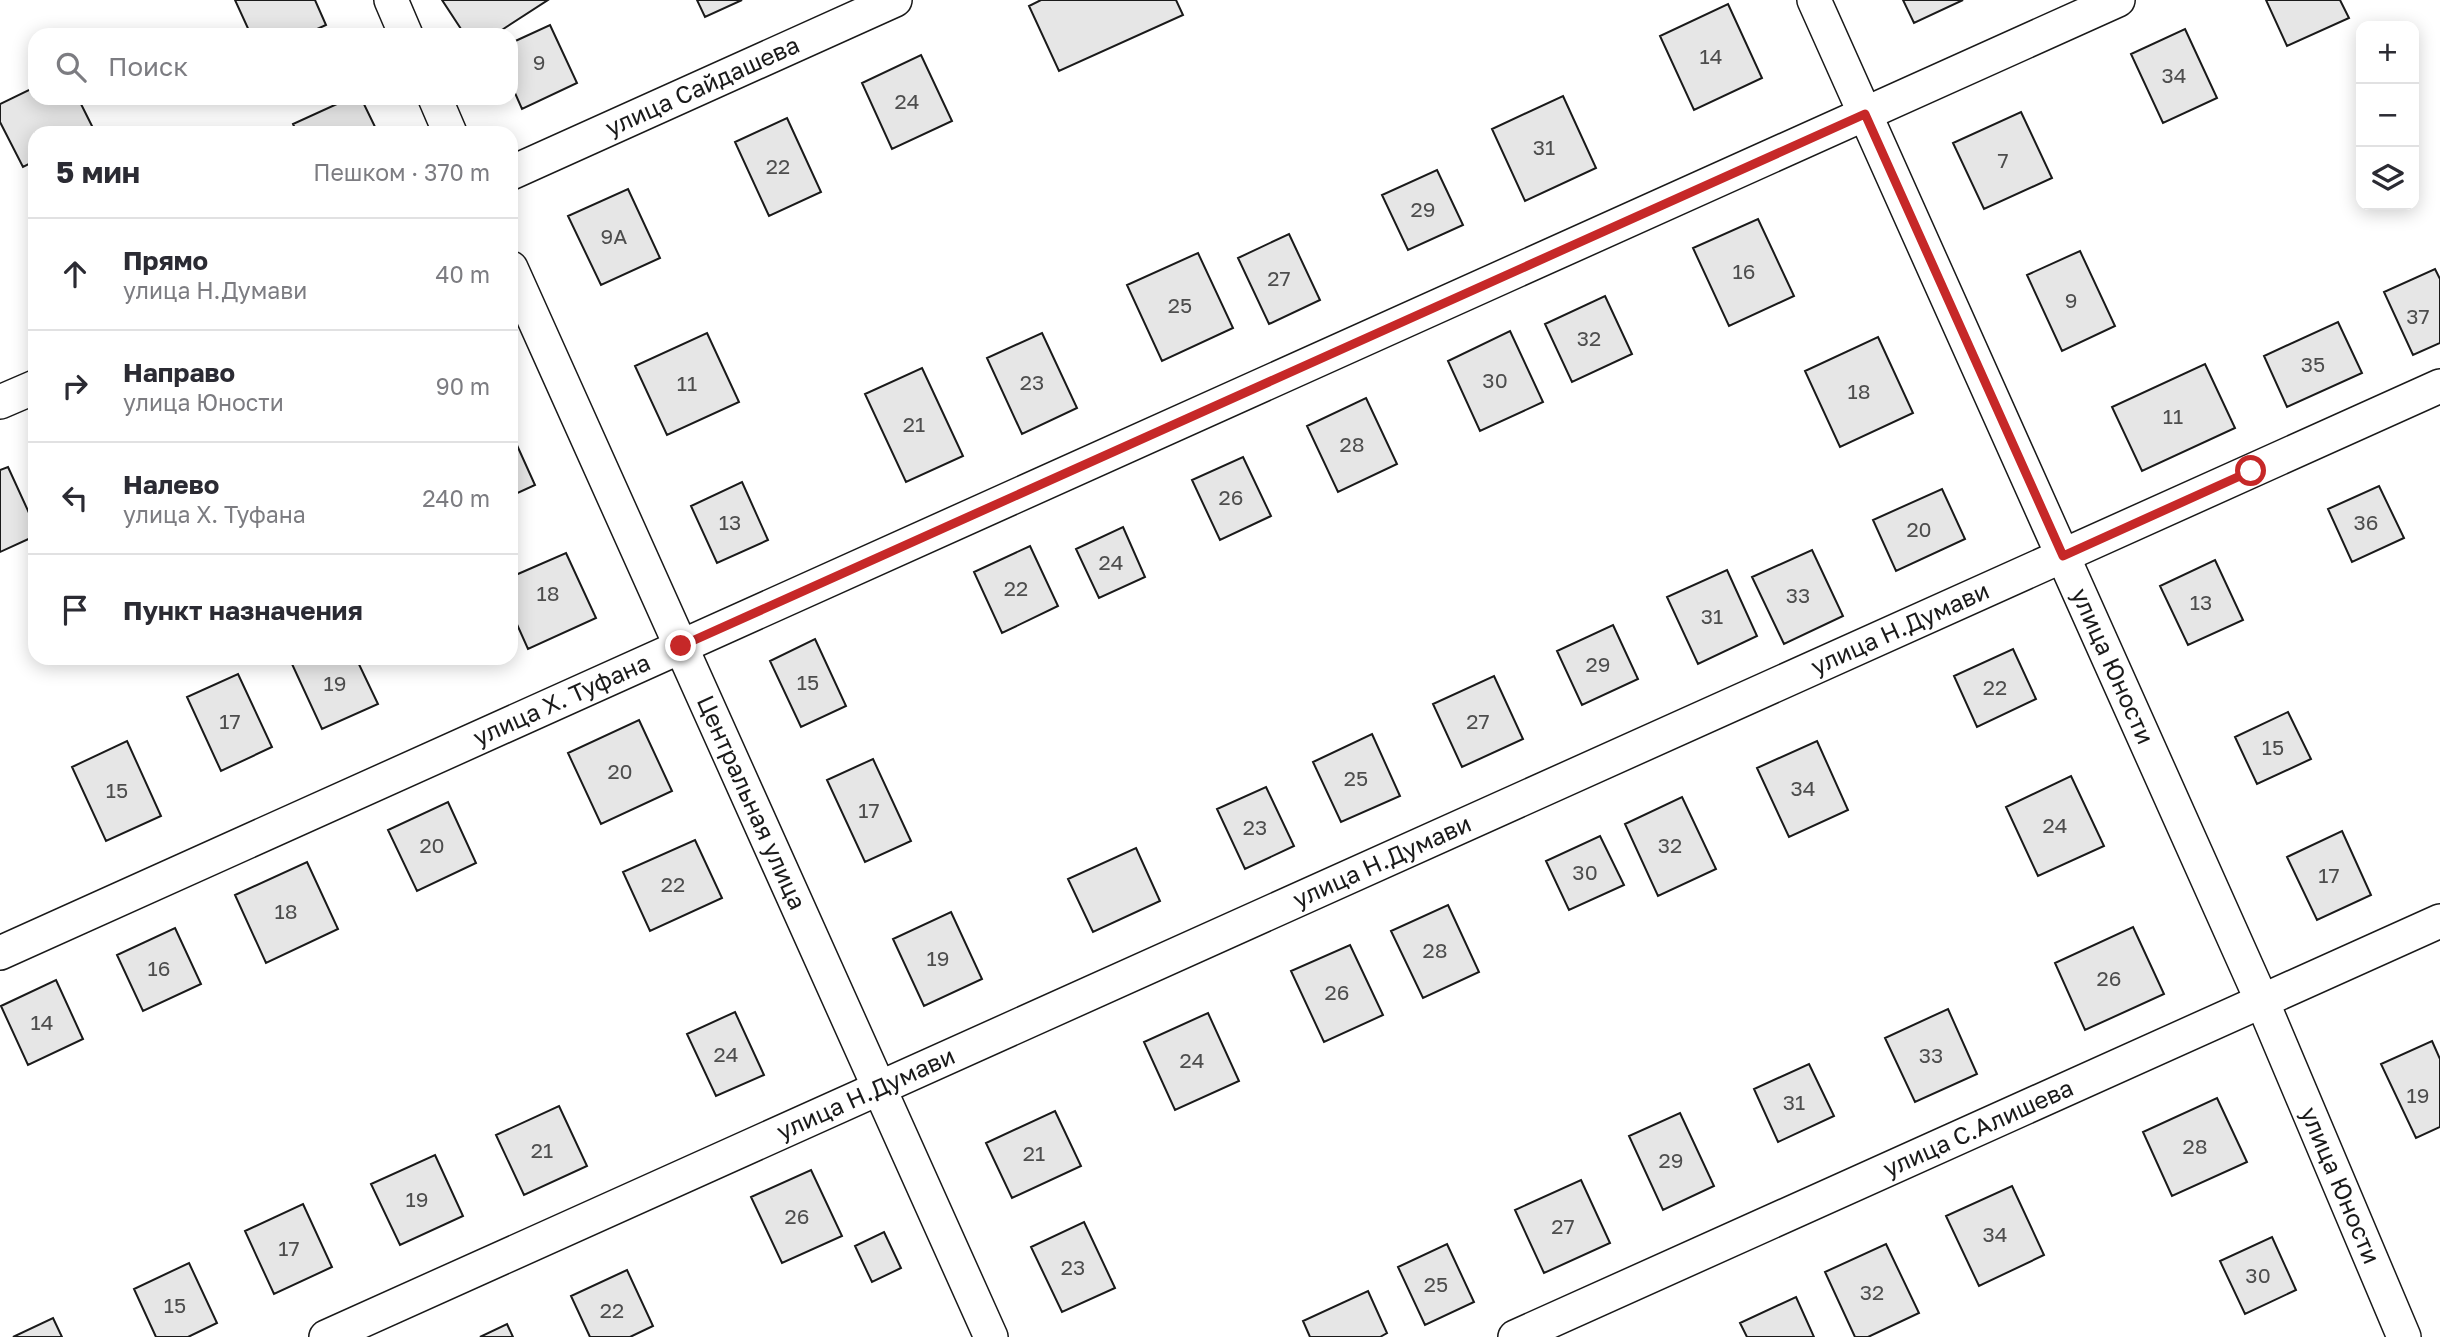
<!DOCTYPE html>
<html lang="ru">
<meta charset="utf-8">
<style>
body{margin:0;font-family:"Golos Text",sans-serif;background:#f2f2f3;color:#2b2b33}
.controls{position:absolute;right:21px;top:21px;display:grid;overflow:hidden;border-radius:14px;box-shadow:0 4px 18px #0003}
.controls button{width:63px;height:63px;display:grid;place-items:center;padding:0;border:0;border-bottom:2px solid #e1e1e2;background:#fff;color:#2b2b33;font:35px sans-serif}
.stop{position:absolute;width:21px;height:21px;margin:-16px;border:5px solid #c62828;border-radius:50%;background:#fff}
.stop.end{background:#c62828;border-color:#fff;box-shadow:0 2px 7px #0008}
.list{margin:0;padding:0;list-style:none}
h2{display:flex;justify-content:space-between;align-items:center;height:91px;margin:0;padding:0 28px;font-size:30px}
h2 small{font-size:23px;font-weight:400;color:#7c7c81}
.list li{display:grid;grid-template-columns:46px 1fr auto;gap:21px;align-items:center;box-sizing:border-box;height:112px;padding:0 28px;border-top:2px solid #e1e1e2}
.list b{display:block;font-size:26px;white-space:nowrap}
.list p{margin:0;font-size:23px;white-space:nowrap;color:#7c7c81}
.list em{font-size:23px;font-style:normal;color:#7c7c81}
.icon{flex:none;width:38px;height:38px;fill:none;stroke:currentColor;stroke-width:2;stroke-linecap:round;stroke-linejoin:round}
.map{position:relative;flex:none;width:2440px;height:1337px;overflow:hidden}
.search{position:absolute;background:#fff;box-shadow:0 4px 18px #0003;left:28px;top:28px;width:490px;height:77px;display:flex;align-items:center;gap:18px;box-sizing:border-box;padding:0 24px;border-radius:21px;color:#7c7c81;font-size:26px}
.panel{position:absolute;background:#fff;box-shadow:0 4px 18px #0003;left:28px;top:126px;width:490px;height:539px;border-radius:21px}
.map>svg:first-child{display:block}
</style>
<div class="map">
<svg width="2440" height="1337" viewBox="0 0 2440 1337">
<rect width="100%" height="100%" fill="#fff"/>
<path fill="#e6e6e6" stroke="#1a1a1a" stroke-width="2" d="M 235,0 L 315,0 L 326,25 L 304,35 L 251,35 Z
M 442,0 L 548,0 L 494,35 L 465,35 Z
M 697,0 L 742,0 L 705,17 Z
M 1041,0 L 1176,0 L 1183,15 L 1059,71 L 1029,6 Z
M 1903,0 L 1963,0 L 1914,23 Z
M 2266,0 L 2340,0 L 2349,18 L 2287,46 Z
M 1728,4 L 1762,78 L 1694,110 L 1660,36 Z
M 550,25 L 577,83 L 522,109 L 511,84 L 511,43 Z
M 2185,29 L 2217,98 L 2163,123 L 2131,54 Z
M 921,55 L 952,121 L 892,149 L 862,83 Z
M 35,87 L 35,98 L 78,98 L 95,132 L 35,133 L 35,161 L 23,167 L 0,122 L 0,104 Z
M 1563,96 L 1596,168 L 1525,201 L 1492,129 Z
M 350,98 L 361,98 L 378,133 L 297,133 L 293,124 Z
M 2021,112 L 2052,178 L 1984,209 L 1953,143 Z
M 787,118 L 821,192 L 769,216 L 735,142 Z
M 1437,170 L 1463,225 L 1408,250 L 1382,195 Z
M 628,189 L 660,258 L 601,285 L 568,216 Z
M 1758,219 L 1794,296 L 1729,326 L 1693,248 Z
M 1289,234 L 1320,300 L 1269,324 L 1238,258 Z
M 2080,251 L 2115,326 L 2062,351 L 2027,275 Z
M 1198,253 L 1233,328 L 1162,361 L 1127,285 Z
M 2435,269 L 2440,279 L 2440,343 L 2413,355 L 2384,292 Z
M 1605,296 L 1632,354 L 1572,382 L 1545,324 Z
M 2338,322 L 2362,373 L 2287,407 L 2264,356 Z
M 1510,331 L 1543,402 L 1480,431 L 1448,361 Z
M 707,333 L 739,402 L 667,435 L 635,366 Z
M 1042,333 L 1077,408 L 1022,434 L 987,358 Z
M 1878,337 L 1913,413 L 1840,447 L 1805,371 Z
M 2205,364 L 2235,428 L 2142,471 L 2112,407 Z
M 922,368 L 963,456 L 906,482 L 865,394 Z
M 1366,398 L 1397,464 L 1338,492 L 1307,426 Z
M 511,432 L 535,485 L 511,496 Z
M 1243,457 L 1271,516 L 1220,540 L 1192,480 Z
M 8,467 L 35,526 L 35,536 L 0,552 L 0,470 Z
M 742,482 L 768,540 L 717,563 L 691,506 Z
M 2379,486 L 2404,538 L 2352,562 L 2328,509 Z
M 1942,489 L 1965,539 L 1896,571 L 1873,520 Z
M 1123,527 L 1145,577 L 1099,598 L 1076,549 Z
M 1030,546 L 1058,606 L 1002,633 L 974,572 Z
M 1812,550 L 1843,616 L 1784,644 L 1752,577 Z
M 566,553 L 596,618 L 528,649 L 511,611 L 511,577 Z
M 2215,560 L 2243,620 L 2188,645 L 2160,586 Z
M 1727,570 L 1757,636 L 1698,664 L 1667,597 Z
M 1613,625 L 1638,679 L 1582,705 L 1557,651 Z
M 815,639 L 846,706 L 801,727 L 770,661 Z
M 2013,649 L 2036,699 L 1977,727 L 1954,676 Z
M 306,658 L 356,658 L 378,704 L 322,729 L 292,664 Z
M 238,674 L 272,747 L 221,771 L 187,697 Z
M 1494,676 L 1523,739 L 1462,767 L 1433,704 Z
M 2288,712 L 2311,759 L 2257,784 L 2235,737 Z
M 639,720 L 672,791 L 601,824 L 568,753 Z
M 1372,734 L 1400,796 L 1341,822 L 1313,762 Z
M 127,741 L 161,816 L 106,841 L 72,767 Z
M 1817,741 L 1848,810 L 1789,837 L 1757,768 Z
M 873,759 L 911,841 L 865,862 L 827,780 Z
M 2071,776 L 2104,846 L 2038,876 L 2006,807 Z
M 1266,787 L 1294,846 L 1245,869 L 1217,809 Z
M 1682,797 L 1716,869 L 1658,896 L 1625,824 Z
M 448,802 L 476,863 L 417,891 L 388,830 Z
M 2342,831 L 2371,895 L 2317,920 L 2287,857 Z
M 1600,836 L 1624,885 L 1569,910 L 1546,861 Z
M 695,840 L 722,898 L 650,931 L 623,872 Z
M 1136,848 L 1160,901 L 1093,932 L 1068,879 Z
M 307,862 L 338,929 L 266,963 L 235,895 Z
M 1448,905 L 1479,972 L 1423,998 L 1391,931 Z
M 951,912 L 982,979 L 924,1006 L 893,939 Z
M 2133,927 L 2164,994 L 2085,1030 L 2055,963 Z
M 175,928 L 201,984 L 143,1011 L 117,955 Z
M 1350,945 L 1383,1015 L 1324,1042 L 1291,971 Z
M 56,980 L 83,1039 L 28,1065 L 1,1006 Z
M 1948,1009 L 1977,1074 L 1915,1102 L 1885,1038 Z
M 735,1012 L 764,1075 L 716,1096 L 687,1034 Z
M 1208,1013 L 1239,1081 L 1175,1110 L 1144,1042 Z
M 2432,1041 L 2440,1059 L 2440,1127 L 2416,1138 L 2381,1064 Z
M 1809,1064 L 1834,1116 L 1778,1142 L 1754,1089 Z
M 2217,1098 L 2247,1162 L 2172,1196 L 2143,1132 Z
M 559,1106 L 587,1166 L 524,1195 L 496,1135 Z
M 1055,1111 L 1081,1166 L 1012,1198 L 986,1143 Z
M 1680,1113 L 1714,1186 L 1663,1210 L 1629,1136 Z
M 435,1155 L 463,1216 L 400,1245 L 371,1184 Z
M 811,1170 L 842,1236 L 782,1263 L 751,1197 Z
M 1581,1180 L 1610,1243 L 1544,1273 L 1515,1210 Z
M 2012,1186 L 2044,1255 L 1979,1286 L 1946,1216 Z
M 303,1204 L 332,1267 L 274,1294 L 245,1231 Z
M 1084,1222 L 1115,1288 L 1062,1312 L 1031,1247 Z
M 884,1232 L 901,1268 L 872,1282 L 855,1246 Z
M 2272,1237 L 2296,1290 L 2245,1314 L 2220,1261 Z
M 1447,1244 L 1474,1302 L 1425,1325 L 1398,1267 Z
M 1886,1244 L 1919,1313 L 1868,1337 L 1855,1337 L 1825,1272 Z
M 189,1263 L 217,1323 L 188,1337 L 156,1337 L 134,1289 Z
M 627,1270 L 653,1326 L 630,1337 L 590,1337 L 571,1296 Z
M 1368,1291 L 1387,1333 L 1380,1337 L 1310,1337 L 1303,1321 Z
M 1796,1297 L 1814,1337 L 1747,1337 L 1740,1323 Z
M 53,1318 L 62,1337 L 13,1337 Z
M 507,1324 L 513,1337 L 480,1337 Z"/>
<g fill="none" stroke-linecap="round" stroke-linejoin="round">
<g stroke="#1a1a1a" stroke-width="36">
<g id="minor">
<path d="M 391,0 L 406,35"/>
<path id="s1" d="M 1814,0 L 2262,1001 L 2404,1337"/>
<path d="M 435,98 L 450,133"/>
<path id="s2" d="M 511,173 L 895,0"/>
<path id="s3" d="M 511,268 L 991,1337"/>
<path d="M 0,402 L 35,387"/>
<path id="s4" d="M 0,953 L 2118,0"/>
<path id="s5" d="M 326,1337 L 2440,386"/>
<path id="s6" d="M 1515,1337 L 2440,921"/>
</g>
</g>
<use href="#minor" stroke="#fff" stroke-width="33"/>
</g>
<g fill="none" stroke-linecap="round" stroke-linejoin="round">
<path stroke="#c62828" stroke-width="9" d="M 681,646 L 1865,114 L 2063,556 L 2251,471"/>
</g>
<g text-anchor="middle" stroke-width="5" stroke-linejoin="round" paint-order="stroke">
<g font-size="21" fill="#4d4d4d">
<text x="1711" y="64">14</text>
<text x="539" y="70">9</text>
<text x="2174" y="83">34</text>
<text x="907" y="109">24</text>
<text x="1544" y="155">31</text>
<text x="2003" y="168">7</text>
<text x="778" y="174">22</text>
<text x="1423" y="217">29</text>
<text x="614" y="244">9А</text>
<text x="1744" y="279">16</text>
<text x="1279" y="286">27</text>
<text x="2071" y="308">9</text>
<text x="1180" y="313">25</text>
<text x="2418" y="324">37</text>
<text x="1589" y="346">32</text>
<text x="2313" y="372">35</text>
<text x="1495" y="388">30</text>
<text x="1032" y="390">23</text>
<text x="687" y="391">11</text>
<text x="1859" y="399">18</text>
<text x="2173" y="424">11</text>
<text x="914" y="432">21</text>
<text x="1352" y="452">28</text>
<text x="1231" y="505">26</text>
<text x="730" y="530">13</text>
<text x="2366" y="530">36</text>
<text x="1919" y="537">20</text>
<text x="1111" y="570">24</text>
<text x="1016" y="596">22</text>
<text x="548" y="601">18</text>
<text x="1798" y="603">33</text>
<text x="2201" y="610">13</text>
<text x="1712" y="624">31</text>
<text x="1598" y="672">29</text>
<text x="808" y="690">15</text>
<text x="335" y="691">19</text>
<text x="1995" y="695">22</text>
<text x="230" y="729">17</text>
<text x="1478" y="729">27</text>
<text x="2273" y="755">15</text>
<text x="620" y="779">20</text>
<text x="1356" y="786">25</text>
<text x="1803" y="796">34</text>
<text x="117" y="798">15</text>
<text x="869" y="818">17</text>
<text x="2055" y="833">24</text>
<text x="1255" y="835">23</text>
<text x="432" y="853">20</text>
<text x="1670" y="853">32</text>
<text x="1585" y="880">30</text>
<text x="2329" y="883">17</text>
<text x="673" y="892">22</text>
<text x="286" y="919">18</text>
<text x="1435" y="958">28</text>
<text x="938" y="966">19</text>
<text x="159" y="976">16</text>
<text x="2109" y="986">26</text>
<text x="1337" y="1000">26</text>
<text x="42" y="1030">14</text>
<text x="726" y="1062">24</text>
<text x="1931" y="1063">33</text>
<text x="1192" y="1068">24</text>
<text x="2418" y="1103">19</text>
<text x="1794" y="1110">31</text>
<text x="2195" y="1154">28</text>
<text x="542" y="1158">21</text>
<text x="1034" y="1161">21</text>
<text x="1671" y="1168">29</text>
<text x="417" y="1207">19</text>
<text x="797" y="1224">26</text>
<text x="1563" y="1234">27</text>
<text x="1995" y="1242">34</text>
<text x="289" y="1256">17</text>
<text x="1073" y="1275">23</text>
<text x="2258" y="1283">30</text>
<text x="1436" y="1292">25</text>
<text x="1872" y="1300">32</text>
<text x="175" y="1313">15</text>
<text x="612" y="1318">22</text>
</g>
<g font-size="24" fill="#1a1a1a" stroke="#fff">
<text dy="8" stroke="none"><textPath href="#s2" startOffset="210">улица Сайдашева</textPath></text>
<text dy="8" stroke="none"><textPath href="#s5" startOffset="1726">улица Н.Думави</textPath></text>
<text dy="8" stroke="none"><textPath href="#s1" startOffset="730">улица Юности</textPath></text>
<text dy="8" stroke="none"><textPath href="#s4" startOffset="616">улица Х. Туфана</textPath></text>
<text dy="8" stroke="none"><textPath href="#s3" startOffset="586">Центральная улица</textPath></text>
<text dy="8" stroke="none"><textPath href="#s5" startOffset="1158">улица Н.Думави</textPath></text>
<text dy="8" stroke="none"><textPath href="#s5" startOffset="592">улица Н.Думави</textPath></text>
<text dy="8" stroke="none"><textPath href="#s6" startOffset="508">улица С.Алишева</textPath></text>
<text dy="8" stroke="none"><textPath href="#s1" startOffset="1297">улица Юности</textPath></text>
</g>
</g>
</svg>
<div class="controls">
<button>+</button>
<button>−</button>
<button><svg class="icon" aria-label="layers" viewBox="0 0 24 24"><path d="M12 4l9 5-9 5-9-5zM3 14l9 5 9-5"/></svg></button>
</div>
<div class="stop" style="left:2251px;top:471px"></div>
<div class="stop end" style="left:681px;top:646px"></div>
<div class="search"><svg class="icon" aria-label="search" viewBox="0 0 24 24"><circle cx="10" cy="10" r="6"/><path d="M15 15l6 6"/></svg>Поиск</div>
<section class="panel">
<h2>5 мин<small>Пешком · 370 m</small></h2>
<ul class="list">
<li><svg class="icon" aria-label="ahead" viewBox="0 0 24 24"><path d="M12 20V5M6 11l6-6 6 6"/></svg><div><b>Прямо</b><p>улица Н.Думави</p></div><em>40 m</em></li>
<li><svg class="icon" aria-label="right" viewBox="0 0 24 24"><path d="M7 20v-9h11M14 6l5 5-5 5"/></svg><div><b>Направо</b><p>улица Юности</p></div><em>90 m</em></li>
<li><svg class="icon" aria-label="left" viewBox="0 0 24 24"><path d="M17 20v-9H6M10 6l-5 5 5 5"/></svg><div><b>Налево</b><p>улица Х. Туфана</p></div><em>240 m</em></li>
<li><svg class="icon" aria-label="arrive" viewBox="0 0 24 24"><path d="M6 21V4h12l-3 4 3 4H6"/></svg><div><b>Пункт назначения</b></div></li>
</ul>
</section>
</div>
